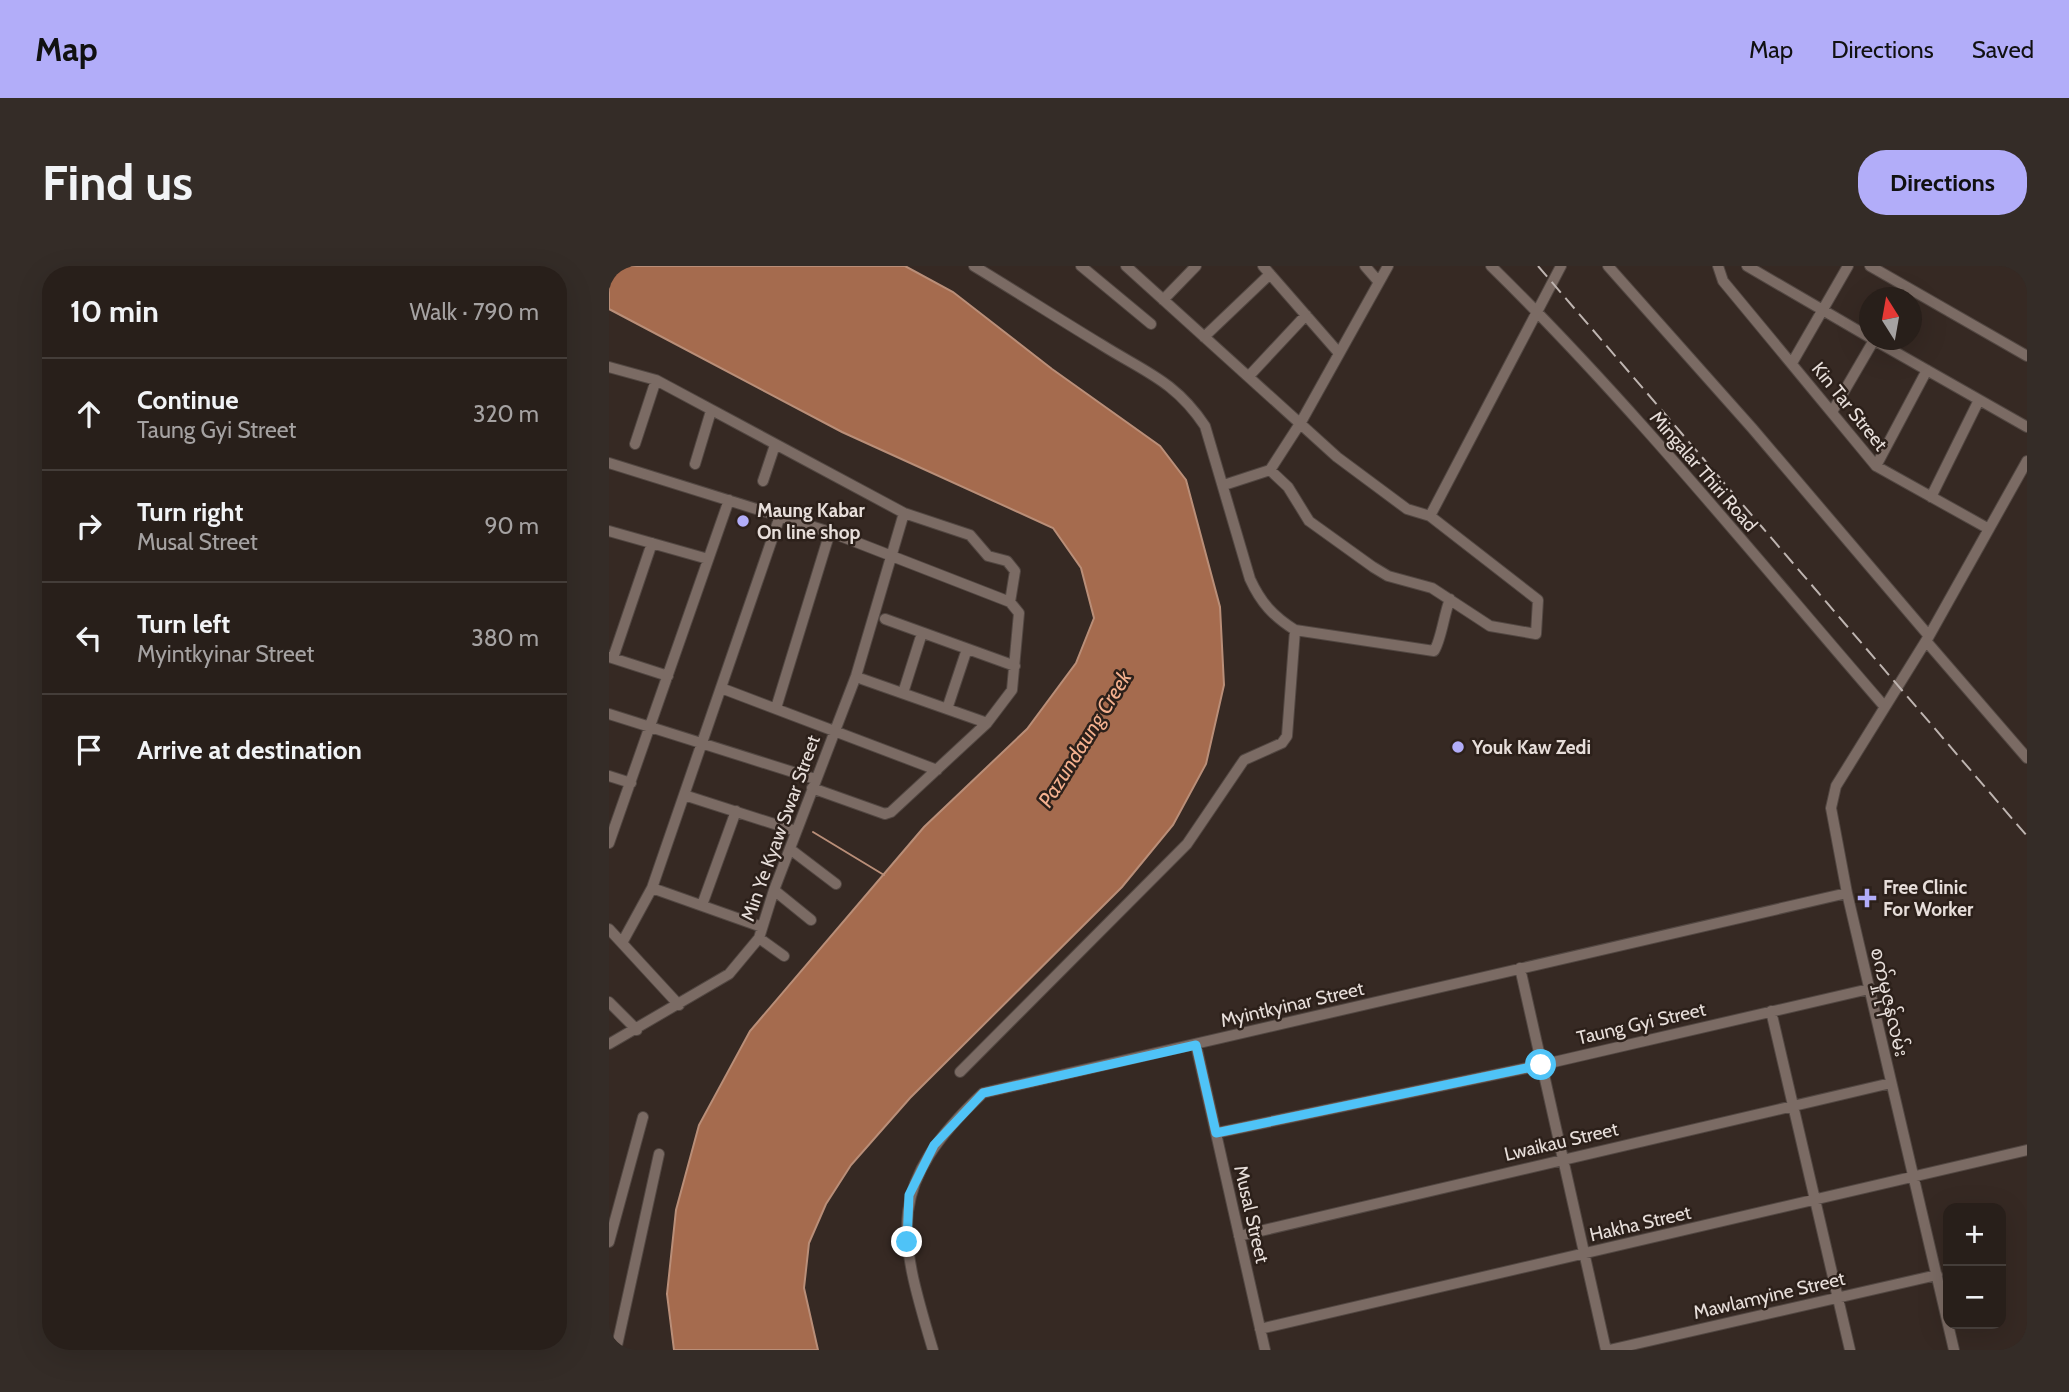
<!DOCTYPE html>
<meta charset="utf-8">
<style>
body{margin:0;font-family:Cabin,"Noto Sans Myanmar",sans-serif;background:#342c27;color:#f1f3f6}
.controls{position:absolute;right:21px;bottom:21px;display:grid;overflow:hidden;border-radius:14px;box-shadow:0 7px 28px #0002}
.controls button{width:63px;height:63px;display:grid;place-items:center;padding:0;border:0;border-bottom:2px solid #443d39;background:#281f1a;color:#f1f3f6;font:35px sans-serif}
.compass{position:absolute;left:1250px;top:21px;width:63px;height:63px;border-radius:50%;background:#281f1a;box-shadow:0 7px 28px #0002;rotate:349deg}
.stop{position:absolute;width:21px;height:21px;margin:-16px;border:5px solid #4fc3f7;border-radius:50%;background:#fff}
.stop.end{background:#4fc3f7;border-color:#fff;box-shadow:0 2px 7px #0008}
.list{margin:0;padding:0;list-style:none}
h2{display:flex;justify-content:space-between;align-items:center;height:91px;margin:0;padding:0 28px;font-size:30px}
h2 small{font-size:23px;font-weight:400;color:#a5a2a2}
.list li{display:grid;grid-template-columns:46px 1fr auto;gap:21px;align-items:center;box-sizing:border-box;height:112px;padding:0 28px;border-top:2px solid #443d39}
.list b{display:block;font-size:26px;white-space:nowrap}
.list p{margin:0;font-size:23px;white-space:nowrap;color:#a5a2a2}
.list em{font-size:23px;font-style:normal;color:#a5a2a2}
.icon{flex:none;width:38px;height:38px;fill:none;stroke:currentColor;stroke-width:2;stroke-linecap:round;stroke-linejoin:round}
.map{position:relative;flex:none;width:1418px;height:1084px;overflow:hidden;border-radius:28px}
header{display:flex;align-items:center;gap:42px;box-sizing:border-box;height:98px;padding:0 35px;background:#b2adf9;color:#111}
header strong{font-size:33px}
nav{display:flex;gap:38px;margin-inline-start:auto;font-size:24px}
.intro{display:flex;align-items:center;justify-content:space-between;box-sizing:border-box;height:168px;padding:0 42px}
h1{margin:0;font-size:49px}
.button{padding:18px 32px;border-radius:28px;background:#b2adf9;color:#111;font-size:24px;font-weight:700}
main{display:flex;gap:42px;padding:0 42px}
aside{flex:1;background:#281f1a;border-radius:28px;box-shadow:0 7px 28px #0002}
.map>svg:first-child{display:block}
</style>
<header>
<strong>Map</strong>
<nav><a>Map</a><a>Directions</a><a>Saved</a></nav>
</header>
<div class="intro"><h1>Find us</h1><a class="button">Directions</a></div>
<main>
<aside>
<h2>10 min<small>Walk · 790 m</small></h2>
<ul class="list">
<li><svg class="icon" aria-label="ahead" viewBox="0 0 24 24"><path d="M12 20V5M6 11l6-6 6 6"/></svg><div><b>Continue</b><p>Taung Gyi Street</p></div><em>320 m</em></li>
<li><svg class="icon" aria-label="right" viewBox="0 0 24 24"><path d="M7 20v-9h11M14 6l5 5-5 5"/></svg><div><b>Turn right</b><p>Musal Street</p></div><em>90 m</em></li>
<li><svg class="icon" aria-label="left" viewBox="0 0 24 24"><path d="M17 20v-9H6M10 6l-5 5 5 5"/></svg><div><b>Turn left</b><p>Myintkyinar Street</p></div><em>380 m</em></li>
<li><svg class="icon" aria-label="arrive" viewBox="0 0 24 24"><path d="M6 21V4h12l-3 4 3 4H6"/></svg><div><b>Arrive at destination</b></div></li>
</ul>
</aside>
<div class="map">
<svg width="1418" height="1084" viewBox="0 0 1418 1084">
<rect width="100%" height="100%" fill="#362923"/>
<path fill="#a56b4e" stroke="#b98e78" stroke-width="2" d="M 0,0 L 296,0 L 344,26 L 443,103 L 551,180 L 577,214 L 611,341 L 615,419 L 597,498 L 564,559 L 513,621 L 301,832 L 242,899 L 217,938 L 200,977 L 195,1022 L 209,1084 L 65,1084 L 58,1028 L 67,944 L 90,859 L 141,765 L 315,561 L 418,463 L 467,397 L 485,352 L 472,302 L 444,262 L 233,166 L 0,43 Z"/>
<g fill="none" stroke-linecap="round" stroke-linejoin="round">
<path stroke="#b98e78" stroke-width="2" d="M 204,566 L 275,609"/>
<g stroke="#524742" stroke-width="12">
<path id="minor" d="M 365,0 C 408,26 450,53 493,79 C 536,106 566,115 596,160 L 641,313 C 652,337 664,350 686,364 L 825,385 C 832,375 835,348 841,333
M 472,0 L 542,58
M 517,0 L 728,191 L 798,243 L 821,250 L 929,334 L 927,368 L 881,360 L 823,322 L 779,310 L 764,301 L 700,255 L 679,221 L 661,204
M 654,0 L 729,86
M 756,0 L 769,15
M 882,0 C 1022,137 1146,291 1275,440
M 999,0 L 1143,162 L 1320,370
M 1109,0 L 1114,15 L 1267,200 L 1380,263
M 1138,0 L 1260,71
M 1261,0 L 1418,90
M 554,34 L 587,0
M 595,71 L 661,8
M 1265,74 L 1418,161
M 1183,97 L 1239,0
M 0,101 L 47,114 L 295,247 L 361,269 L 379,290 L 398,295 L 406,305 L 401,336
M 640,110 L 697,49
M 1223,146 L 1265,74
M 26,178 L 47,114
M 0,197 L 221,266 L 401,336 L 410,347 L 403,424 L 378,457 L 282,546 L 276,548 L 203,522
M 86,198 L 102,145
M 1267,200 L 1318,104
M 154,215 L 166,179
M 615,219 L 661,204 L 692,156 L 779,0
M 1322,231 L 1370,134
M 821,250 L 952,0
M 0,265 L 99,293
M 276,353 L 406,400
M 1317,375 L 1418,492
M 0,391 L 59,410
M 4,392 L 43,277
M 253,413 L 378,457
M 112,422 L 328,504
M 294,427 L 313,367
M 167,442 L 221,266
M 338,443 L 358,383
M 0,448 L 206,513
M 0,510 L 22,517
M 75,529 L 187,565
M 0,577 L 120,234
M 181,583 L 227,618
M 43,622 L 153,661
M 165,624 L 202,654
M 93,639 L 127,545
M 0,663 L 70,739
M 150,672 L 175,690
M 14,675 L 43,622 L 171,250
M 911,702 L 997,1084
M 0,736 L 28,764
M 1162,745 L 1241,1084
M 0,778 L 120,708 L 150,672 L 165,624 L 247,410 L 295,247
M 587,779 L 656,1084
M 351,806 L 578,578 L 635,494 L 673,477 L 678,470 L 686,364
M 607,867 L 932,799 L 1260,723
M 630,970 L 1282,817
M 0,976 L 34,851
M 651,1063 L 1418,884
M 7,1084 L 50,888
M 324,1084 C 288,964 277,919 374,827 L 1238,627
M 1000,1084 L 1328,1009
M 1345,1084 L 1238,627 L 1222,542 L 1227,520 L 1320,370 L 1418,195"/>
</g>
<use href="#minor" stroke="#7b6b64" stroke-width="10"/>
<path stroke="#beb4b0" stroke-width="2" stroke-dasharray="14 7" stroke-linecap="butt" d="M 929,0 L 1418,570"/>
</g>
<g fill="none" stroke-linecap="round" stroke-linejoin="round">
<path stroke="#4fc3f7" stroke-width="9" d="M 298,976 L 300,929 L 325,879 L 374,827 L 587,779 L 607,867 L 932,799"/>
</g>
<g fill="#b2adf9" stroke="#2c201a" stroke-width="2.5">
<circle cx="134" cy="255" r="7"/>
<circle cx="849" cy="481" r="7"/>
<path d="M1254.5 621.5h7v7h7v7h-7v7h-7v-7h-7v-7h7z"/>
</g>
<g text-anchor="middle" stroke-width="5" stroke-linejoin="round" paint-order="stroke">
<g font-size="19" fill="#e7deda" stroke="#2c201a">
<text transform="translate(1241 140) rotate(51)" y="7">Kin Tar Street</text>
<text transform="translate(1095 205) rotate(49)" y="7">Mingalar Thiri Road</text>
<text transform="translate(171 562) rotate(-70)" y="7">Min Ye Kyaw Swar Street</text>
<text transform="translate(1281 736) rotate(77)" y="7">စက်မှုဇုန်လမ်း</text>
<text transform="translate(683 738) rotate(-13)" y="7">Myintkyinar Street</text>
<text transform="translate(1032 757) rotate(-13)" y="7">Taung Gyi Street</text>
<text transform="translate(952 875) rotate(-13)" y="7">Lwaikau Street</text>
<text transform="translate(643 948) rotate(77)" y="7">Musal Street</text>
<text transform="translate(1031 957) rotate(-13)" y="7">Hakha Street</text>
<text transform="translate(1160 1029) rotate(-13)" y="7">Mawlamyine Street</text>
</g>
<g font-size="19" font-weight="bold" fill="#e7deda" stroke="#2c201a" text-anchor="start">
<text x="148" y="251">Maung Kabar<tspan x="148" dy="22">On line shop</tspan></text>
<text x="863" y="488">Youk Kaw Zedi</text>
<text x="1274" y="628">Free Clinic<tspan x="1274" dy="22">For Worker</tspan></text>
</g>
<g font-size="21" font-style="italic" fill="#f5b18f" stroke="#2c201a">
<text transform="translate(476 473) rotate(-58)" y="7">Pazundaung Creek</text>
</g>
</g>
</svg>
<div class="controls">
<button>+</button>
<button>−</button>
</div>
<svg class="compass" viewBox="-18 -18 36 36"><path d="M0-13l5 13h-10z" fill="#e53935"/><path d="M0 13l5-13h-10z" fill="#a5a2a2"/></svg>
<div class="stop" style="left:932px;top:799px"></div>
<div class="stop end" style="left:298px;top:976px"></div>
</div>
</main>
